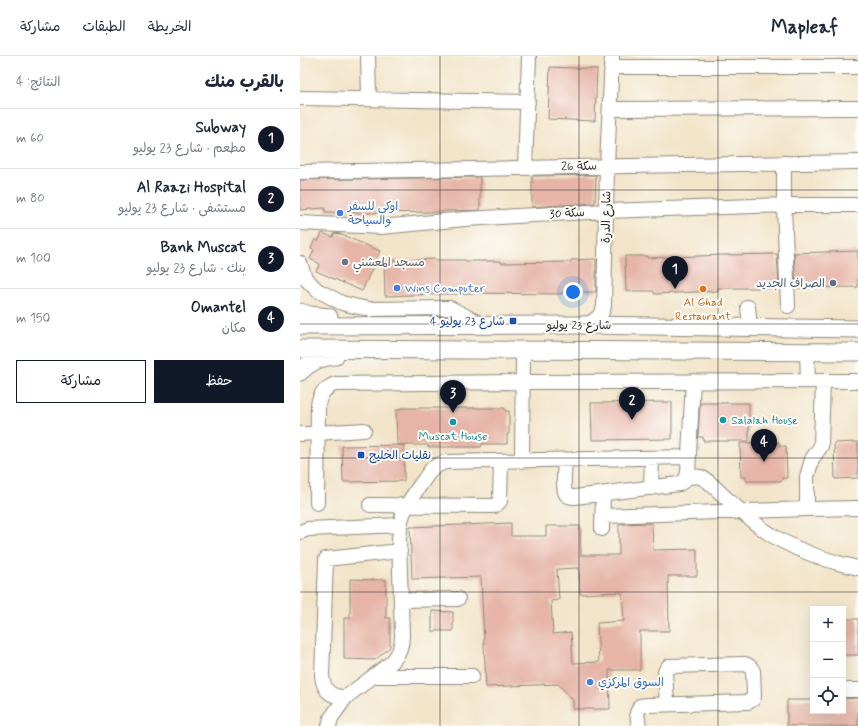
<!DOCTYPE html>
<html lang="ar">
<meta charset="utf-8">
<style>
body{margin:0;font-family:Mynerve,"Playpen Sans Arabic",sans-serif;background:#f6f6f7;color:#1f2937;direction:rtl}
.controls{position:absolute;right:12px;bottom:12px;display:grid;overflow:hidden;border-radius:0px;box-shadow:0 4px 16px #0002}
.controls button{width:36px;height:36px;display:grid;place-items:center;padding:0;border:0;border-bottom:1px solid #e0e1e3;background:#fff;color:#1f2937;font:20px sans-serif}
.you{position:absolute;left:273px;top:236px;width:14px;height:14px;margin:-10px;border:3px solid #fff;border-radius:50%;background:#1a73e8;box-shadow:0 0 0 6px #1a73e833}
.badge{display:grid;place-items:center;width:26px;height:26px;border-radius:50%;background:#111827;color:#fff;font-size:13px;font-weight:700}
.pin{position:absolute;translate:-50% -33px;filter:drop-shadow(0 1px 2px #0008)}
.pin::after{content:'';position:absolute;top:21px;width:14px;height:12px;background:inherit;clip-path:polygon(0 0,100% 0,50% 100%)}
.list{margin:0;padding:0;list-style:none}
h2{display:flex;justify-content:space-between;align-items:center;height:52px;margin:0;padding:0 16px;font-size:17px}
h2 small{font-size:13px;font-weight:400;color:#747a83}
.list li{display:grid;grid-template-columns:26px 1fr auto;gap:12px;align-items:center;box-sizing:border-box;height:60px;padding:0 16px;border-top:1px solid #e0e1e3}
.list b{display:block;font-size:15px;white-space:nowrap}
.list p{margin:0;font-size:13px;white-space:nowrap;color:#747a83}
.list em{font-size:13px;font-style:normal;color:#747a83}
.actions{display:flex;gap:8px;padding:12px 16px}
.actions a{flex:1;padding:9px 0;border:1px solid #111827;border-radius:0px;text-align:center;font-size:14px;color:#111827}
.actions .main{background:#111827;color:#fff}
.icon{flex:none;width:22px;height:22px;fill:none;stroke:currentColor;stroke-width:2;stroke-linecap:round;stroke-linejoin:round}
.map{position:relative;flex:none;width:558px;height:670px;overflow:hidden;direction:ltr}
header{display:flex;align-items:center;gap:24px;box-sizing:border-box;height:56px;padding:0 20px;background:#fff;border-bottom:1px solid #e0e1e3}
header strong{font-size:19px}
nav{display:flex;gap:22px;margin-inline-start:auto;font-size:14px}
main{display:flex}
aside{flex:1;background:#fff}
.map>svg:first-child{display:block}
</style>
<header>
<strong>Mapleaf</strong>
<nav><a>الخريطة</a><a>الطبقات</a><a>مشاركة</a></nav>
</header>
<main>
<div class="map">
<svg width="558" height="670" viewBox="0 0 558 670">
<rect width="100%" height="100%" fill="#fdfcf7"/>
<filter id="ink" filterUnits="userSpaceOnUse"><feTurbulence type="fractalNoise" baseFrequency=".025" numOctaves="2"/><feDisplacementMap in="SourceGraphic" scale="8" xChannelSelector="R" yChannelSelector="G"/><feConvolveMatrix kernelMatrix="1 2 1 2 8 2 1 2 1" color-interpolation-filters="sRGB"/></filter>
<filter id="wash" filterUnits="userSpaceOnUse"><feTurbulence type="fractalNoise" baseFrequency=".012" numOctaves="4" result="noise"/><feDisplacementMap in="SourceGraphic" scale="16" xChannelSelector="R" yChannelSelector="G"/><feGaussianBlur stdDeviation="0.9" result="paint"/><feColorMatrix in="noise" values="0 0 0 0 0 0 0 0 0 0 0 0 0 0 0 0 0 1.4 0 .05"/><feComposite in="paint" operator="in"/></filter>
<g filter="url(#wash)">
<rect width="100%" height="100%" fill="#f2e4c9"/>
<g id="blocks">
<path fill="#e6b5a7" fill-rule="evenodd" d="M 250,11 L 297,13 L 295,65 L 248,63 Z
M 292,119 L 296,119 L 295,147 L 232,151 L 232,120 Z
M 180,121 L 180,154 L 143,155 L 143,156 L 64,157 L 25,156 L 25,152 L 0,154 L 0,124 Z
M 22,177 L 33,181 L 34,177 L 40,178 L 80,195 L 62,235 L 16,215 L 20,208 L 10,203 L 14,194 L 11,193 L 15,183 L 18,185 Z
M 558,195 L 558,231 L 496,232 L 494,197 Z
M 477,198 L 479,232 L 418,232 L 418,235 L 354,238 L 354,235 L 326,235 L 325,200 L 347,200 L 347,202 L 422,199 Z
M 135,203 L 135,204 L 165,204 L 165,205 L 201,205 L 201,207 L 271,206 L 271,204 L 296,203 L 296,236 L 262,236 L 262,238 L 166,237 L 166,238 L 141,238 L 85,240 L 84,205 Z
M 372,346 L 372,383 L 292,384 L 291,347 Z
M 400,347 L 449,347 L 449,385 L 403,385 L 403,381 L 398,381 Z
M 100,352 L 205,352 L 205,355 L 209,355 L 209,378 L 207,378 L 207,388 L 182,388 L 181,391 L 128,391 L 128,389 L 97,389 L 96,354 L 100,354 Z
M 479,386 L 479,390 L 486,390 L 487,422 L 482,422 L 482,425 L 446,425 L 446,421 L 441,421 L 440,387 Z
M 558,386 L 558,422 L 535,423 L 534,387 Z
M 104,389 L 104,425 L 43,426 L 42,390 Z
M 211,467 L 211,480 L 246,480 L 246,470 L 280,470 L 281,499 L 319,499 L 319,468 L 352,467 L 353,494 L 397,493 L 397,520 L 368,520 L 369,575 L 340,575 L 340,614 L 309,614 L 310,653 L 273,653 L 273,644 L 258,628 L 186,631 L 181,521 L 112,523 L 110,471 ZM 279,512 L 280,538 L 322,536 L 324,565 L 297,567 L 299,606 L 273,607 L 271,576 L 253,578 L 251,545 L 259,544 L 257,513 Z
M 50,523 L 86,524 L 86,562 L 90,562 L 90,591 L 75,604 L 44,603 L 44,562 L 50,562 Z
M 132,555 L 153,556 L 153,575 L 132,575 Z
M 543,563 L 558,563 L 558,599 L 543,599 Z
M 558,642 L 558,670 L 487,670 L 487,644 L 513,644 L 513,655 L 543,655 L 543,643 Z"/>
</g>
</g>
<g filter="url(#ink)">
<use href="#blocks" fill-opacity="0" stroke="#8e887a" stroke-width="1"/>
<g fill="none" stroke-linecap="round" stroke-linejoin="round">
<g stroke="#8e887a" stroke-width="16">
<path id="minor" d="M 68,0 L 69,43
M 311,11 L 558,11
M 0,42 L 228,46
M 310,53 L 558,52
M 484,107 L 484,149 L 488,250
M 225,111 L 229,0
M 0,116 L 558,106
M 0,167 L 81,171 L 165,163 L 307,155 L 484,149 L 558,149
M 0,207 L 5,222 L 17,234 L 42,247 L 54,250 L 69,253 L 150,252 L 183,269
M 448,251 L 450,271
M 284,269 C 294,266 302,261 304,250 L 307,110 L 312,0
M 507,297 L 508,325
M 0,378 L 64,374
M 265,404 C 265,411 262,432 266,438 C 268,441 272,441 275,441 L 379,428 L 384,425 L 387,421 L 388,416 L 393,325
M 222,405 L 223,295
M 387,421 C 391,421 396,420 400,421 C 408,423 419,436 426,442 C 443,457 460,473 480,484 C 504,497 531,506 558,512
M 351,432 L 352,402
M 17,447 L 18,349 C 20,337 24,333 35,328 L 223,326 L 558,325
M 70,449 L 194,450 L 197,448 L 200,445 L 201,405
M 507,453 L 507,421 L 512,403 L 521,390 L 523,325
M 302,460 L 507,453 L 558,452
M 302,473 L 303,438
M 0,476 L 8,473 L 100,469
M 101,544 L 158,543
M 74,620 L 172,620
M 543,634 L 558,634
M 46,641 C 30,641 24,635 22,620 L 26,503 L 100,495
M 29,670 L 31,662 L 46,641 L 92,606 C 99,598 102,591 102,580 L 99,482 C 100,478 100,474 100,470 C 103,449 119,432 130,415 C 135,410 139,408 145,406 L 389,401
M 339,670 L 337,657 L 340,650 L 348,649 L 448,646 C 452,644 454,644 454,639 L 453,615 C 451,611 449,609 445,608 L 369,610 L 367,612 L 365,616 L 367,648"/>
</g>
<g stroke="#8e887a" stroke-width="19">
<path id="major" d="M 0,256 L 10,259 L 29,261
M 0,270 L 284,269 L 558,273
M 0,293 L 558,296
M 0,316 C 10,305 21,301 35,300"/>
</g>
<use href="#minor" stroke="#fff" stroke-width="14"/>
<use href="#major" stroke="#fff" stroke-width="17"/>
</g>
</g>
<path fill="none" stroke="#2b2b2b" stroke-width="1" stroke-opacity="0.55" d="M 140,0 L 140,670M 279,0 L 279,670M 418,0 L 418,670M 0,134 L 558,134M 0,268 L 558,268M 0,402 L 558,402M 0,536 L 558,536"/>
<g fill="#3f7fe0" stroke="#fdfcf7" stroke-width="1.5">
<circle cx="40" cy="157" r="4"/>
<circle cx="97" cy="232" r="4"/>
<circle cx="290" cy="626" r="4"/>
</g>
<circle fill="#6b7280" stroke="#fdfcf7" stroke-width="1.5" cx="45" cy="206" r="4"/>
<circle fill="#5c6f8a" stroke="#fdfcf7" stroke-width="1.5" cx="533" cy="227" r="4"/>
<circle fill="#e8710a" stroke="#fdfcf7" stroke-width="1.5" cx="403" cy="233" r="4"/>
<g fill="#1a4fb4" stroke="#fdfcf7" stroke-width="1.5">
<rect x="209" y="261" width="8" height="8" rx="2"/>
<rect x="57" y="395" width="8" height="8" rx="2"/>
</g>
<g fill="#0f9aa8" stroke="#fdfcf7" stroke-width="1.5">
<circle cx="423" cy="364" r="4"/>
<circle cx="153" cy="366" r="4"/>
</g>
<g text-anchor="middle" stroke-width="4" stroke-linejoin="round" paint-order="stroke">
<g font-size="12" fill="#2b2b2b" stroke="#fdfcf7">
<text transform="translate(279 110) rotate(-1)" y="4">سكة 26</text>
<text transform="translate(267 157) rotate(-3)" y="4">سكة 30</text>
<text transform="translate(306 161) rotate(-89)" y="4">شارع الدرة</text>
<text x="279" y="273">شارع 23 يوليو</text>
</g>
<g font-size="12" fill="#366cbe" stroke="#fdfcf7" text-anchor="start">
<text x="48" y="154">اوكي للسفر<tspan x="48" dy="14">والسياحة</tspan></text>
<text x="105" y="236">Wins Computer</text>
<text x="298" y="630">السوق المركزي</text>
</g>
<g font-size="12" fill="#5b616d" stroke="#fdfcf7" text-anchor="start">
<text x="53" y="210">مسجد المعشني</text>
</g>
<g font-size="12" fill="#4e5e75" stroke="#fdfcf7" text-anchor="end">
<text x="525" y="231">الصراف الجديد</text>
</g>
<g font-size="12" fill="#c56008" stroke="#fdfcf7">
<text x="403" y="250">Al Ghad<tspan x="403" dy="14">Restaurant</tspan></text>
</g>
<g font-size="12" fill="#164399" stroke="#fdfcf7" text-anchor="end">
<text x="205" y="269">شارع 23 يوليو 4</text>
<text x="69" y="403" text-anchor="start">نقليات الخليج</text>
</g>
<g font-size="12" fill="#0d838f" stroke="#fdfcf7" text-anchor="start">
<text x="431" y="368">Salalah House</text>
<text x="153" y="384" text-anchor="middle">Muscat House</text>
</g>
</g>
</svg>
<div class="controls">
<button>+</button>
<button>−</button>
<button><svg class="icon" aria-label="locate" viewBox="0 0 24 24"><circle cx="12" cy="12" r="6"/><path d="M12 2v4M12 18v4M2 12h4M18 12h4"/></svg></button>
</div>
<div class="you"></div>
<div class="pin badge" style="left:375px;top:233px">1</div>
<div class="pin badge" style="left:332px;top:364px">2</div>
<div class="pin badge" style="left:153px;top:357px">3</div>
<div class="pin badge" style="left:464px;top:406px">4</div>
</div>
<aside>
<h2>بالقرب منك<small>النتائج: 4</small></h2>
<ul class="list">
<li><span class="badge">1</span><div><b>Subway</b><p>مطعم · شارع 23 يوليو</p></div><em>60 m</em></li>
<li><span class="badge">2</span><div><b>Al Raazi Hospital</b><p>مستشفى · شارع 23 يوليو</p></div><em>80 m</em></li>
<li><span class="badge">3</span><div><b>Bank Muscat</b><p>بنك · شارع 23 يوليو</p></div><em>100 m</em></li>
<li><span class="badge">4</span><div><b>Omantel</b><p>مكان</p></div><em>150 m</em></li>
</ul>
<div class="actions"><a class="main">حفظ</a><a>مشاركة</a></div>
</aside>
</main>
